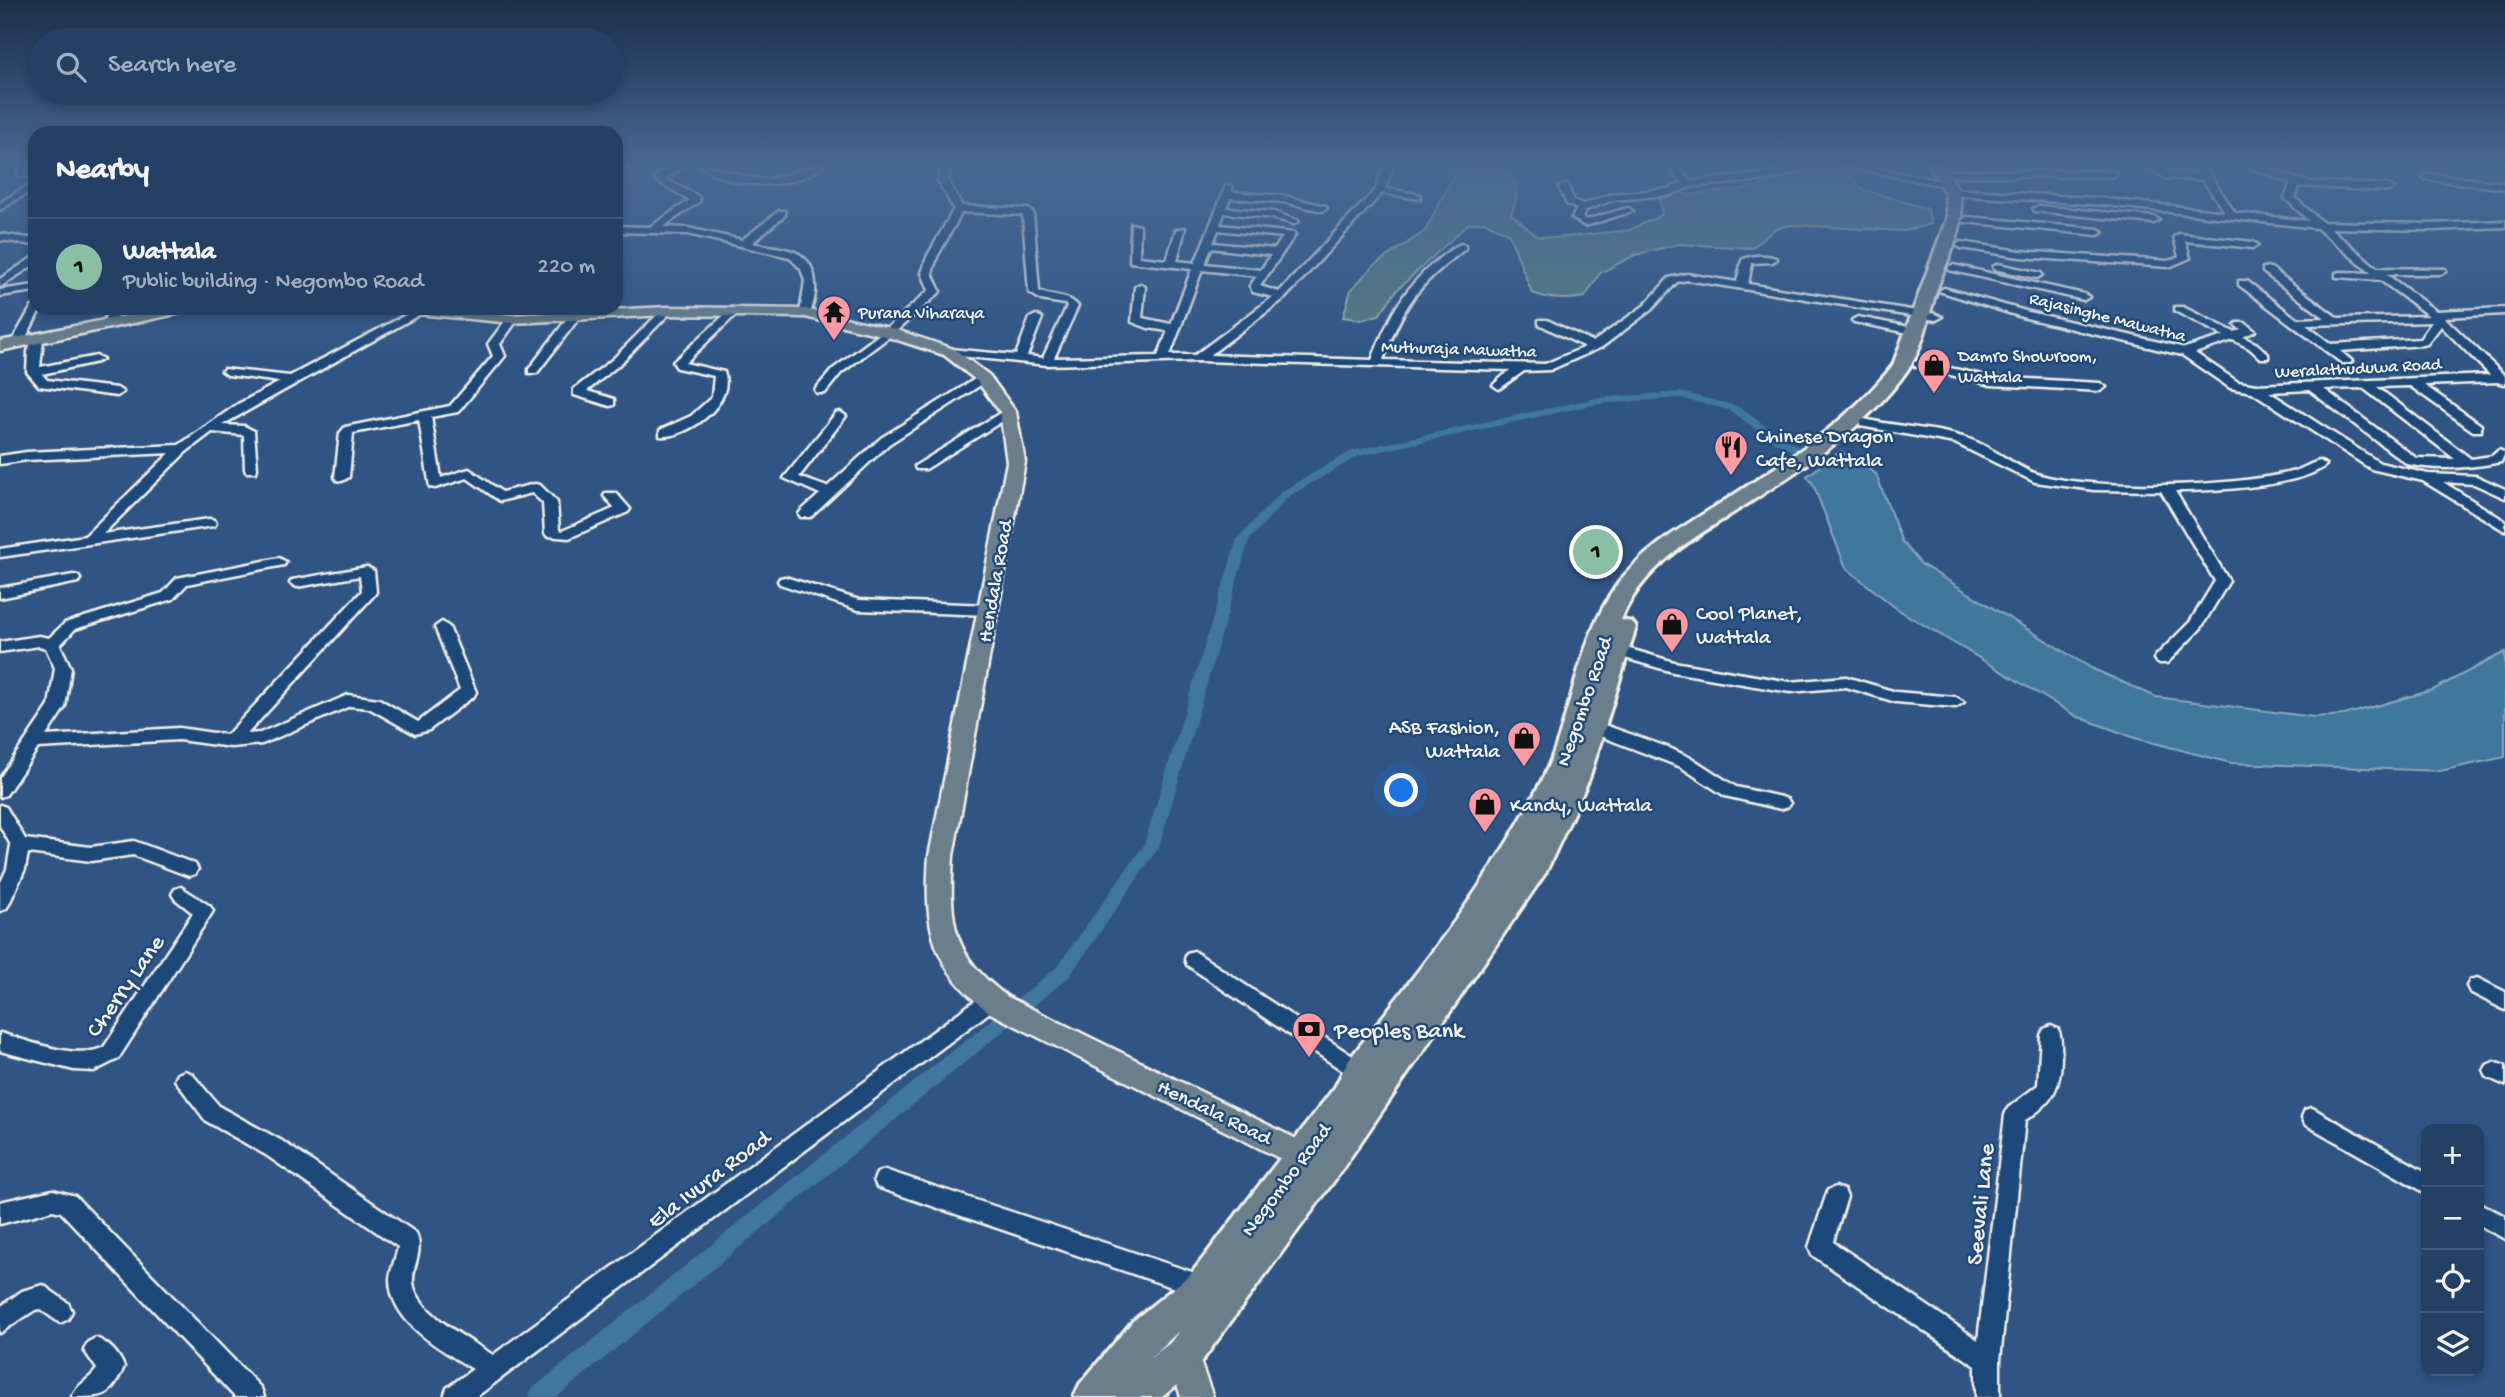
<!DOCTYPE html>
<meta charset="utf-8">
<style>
body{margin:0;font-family:"Gochi Hand",sans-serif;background:#2c476a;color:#f1f3f6}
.controls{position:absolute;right:21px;bottom:21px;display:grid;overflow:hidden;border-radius:14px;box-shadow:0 4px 10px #0003}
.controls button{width:63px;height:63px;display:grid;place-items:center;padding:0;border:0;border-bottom:2px solid #415978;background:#244064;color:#f1f3f6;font:35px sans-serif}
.you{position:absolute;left:1402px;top:791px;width:24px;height:24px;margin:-18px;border:5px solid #fff;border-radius:50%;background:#1a73e8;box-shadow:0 0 0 10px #1a73e833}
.badge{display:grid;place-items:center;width:46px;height:46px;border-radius:50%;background:#8abfa5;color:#111;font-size:23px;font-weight:700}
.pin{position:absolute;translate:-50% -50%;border:4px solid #fff;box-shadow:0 2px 7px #0006}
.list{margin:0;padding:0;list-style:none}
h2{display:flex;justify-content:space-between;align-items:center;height:91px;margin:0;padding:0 28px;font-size:30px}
h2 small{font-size:23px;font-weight:400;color:#a3afbf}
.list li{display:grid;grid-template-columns:46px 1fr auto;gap:21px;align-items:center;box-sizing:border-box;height:98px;padding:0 28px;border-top:2px solid #415978}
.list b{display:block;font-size:26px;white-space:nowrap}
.list p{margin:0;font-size:23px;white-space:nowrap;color:#a3afbf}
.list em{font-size:23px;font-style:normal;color:#a3afbf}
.icon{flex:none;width:38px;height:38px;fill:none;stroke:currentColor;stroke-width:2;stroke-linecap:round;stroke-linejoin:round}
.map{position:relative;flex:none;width:2505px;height:1397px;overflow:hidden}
.search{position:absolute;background:#244064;box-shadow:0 4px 10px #0003;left:28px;top:28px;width:595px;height:77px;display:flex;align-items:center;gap:18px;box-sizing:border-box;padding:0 24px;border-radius:38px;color:#a3afbf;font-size:26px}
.panel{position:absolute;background:#244064;box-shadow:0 4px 10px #0003;left:28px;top:126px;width:595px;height:189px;border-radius:21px}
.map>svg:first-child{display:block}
</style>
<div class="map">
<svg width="2505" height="1397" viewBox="0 0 2505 1397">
<rect width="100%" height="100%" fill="#305585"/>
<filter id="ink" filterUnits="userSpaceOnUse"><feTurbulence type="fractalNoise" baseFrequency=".0143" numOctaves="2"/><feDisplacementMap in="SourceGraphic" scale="14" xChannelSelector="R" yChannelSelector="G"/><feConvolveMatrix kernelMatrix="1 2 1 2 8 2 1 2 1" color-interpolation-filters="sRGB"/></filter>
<g filter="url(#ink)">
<path fill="#567b81" stroke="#a5b6b4" stroke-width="2" d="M 1445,166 C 1467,166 1514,160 1517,193 C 1517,199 1513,208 1511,214 L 1537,236 L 1556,238 L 1629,230 L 1662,215 L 1659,193 L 1672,190 L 1689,195 L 1754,188 L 1787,175 L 1835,170 L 1850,175 L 1862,189 L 1928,209 L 1931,224 L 1904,231 L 1791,225 L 1775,229 L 1752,248 L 1678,244 L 1635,255 L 1600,273 L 1585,297 C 1566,300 1551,300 1532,293 L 1509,234 L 1485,222 L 1468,224 L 1397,290 L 1379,315 L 1361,320 L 1343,317 L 1351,290 L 1373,266 L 1425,231 L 1453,176 Z"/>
<path fill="#41779e" stroke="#89a8bc" stroke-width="2" d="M 1841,451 L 1876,474 L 1902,542 L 1921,564 L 2091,668 L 2156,697 L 2314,717 L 2344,715 L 2433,690 L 2505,652 L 2505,757 L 2440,771 L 2231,763 L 2135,738 L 2076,716 L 1897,609 L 1846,568 L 1813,484 L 1807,476 Z"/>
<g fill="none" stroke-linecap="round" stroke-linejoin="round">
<path fill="#41779e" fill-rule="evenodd" d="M 1680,392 L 1737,406 L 1781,437 L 1845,472 L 1843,474 L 1835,474 L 1773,441 L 1729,410 L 1680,398 L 1597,404 L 1359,456 L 1289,496 L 1249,540 L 1159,847 L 1069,977 L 557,1397 L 529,1397 L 532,1389 L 1057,967 L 1144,845 L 1237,539 L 1281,492 L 1351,451 L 1597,398 Z"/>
<g stroke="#f4f1e8" stroke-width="5">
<path id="minor" d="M 21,166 L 27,166 L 27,171 L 35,171 L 35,177 L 18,176 Z
M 673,166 L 684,166 L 665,179 L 698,196 L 700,201 L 663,227 L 688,228 L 742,240 L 779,211 L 785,211 L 785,215 L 752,243 C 765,246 782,247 795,252 C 820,263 818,295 809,315 L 800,313 L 805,281 L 801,269 L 789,257 L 688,234 L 616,232 L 616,226 L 650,227 L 690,200 L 655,180 L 658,174 Z
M 701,166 C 723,166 742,180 765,179 C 786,179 803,166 823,166 C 790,191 735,190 701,166 Z
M 941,166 L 951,166 L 948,181 L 962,206 L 1028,209 L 1033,212 L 1039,291 C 1053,298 1068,294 1078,306 L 1054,358 L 1158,356 L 1168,331 L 1148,328 L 1132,322 L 1135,287 L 1140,284 L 1145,287 L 1142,318 L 1171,324 L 1192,269 L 1130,262 L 1131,224 L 1140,226 L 1139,257 L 1167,260 L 1176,230 L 1185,228 L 1177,261 L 1195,263 L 1226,186 L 1232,186 L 1232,192 L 1284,196 L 1325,206 L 1327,208 L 1322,211 L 1284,202 L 1230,198 L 1226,208 L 1274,212 L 1299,221 L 1294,224 L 1273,218 L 1224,213 L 1220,225 L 1294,233 L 1295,235 L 1260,286 L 1279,292 L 1376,189 L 1384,166 L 1394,166 L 1385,188 L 1420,195 L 1420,199 L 1382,193 L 1285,298 L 1210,355 L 1372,360 C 1387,321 1402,290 1434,263 C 1442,256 1451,248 1461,244 L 1465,245 L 1465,249 C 1416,287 1405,302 1383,360 L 1545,364 L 1585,347 L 1539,324 L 1539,320 L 1547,320 L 1593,342 L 1645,305 L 1669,278 L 1687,274 L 1737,282 L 1742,260 C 1750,255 1769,254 1777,259 L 1772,262 L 1752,263 L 1748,284 L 1936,314 L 1942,317 L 1936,320 L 1687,280 L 1677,282 L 1652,309 L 1602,347 L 1550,370 L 1524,371 L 1499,389 L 1493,385 L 1510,370 L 1198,361 L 1047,365 L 949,355 L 943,352 L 949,349 L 1016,355 L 1030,318 L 1036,315 L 1042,318 L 1027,356 L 1043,358 L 1067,306 L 1065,304 L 1041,300 L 1029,292 L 1023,215 L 962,212 L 937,257 L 932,273 L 940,291 L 939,293 L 893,334 L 841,373 L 825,393 L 817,393 L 815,390 L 833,369 L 885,330 L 929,290 L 922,273 L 927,257 L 954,209 L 938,181 ZM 1218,230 L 1283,237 L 1275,249 L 1213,243 ZM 1211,248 L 1271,255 L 1261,270 L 1205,264 ZM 1202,270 L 1257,276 L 1250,286 L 1253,292 L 1273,297 L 1195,355 L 1170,355 Z
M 1668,166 L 1677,166 L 1690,181 L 1773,173 L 1799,166 L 1814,166 L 1774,179 L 1690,187 L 1670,195 L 1613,200 L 1586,210 L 1582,217 L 1586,220 L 1628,208 L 1633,211 L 1585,226 L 1572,218 L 1577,209 L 1567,204 L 1559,187 L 1567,185 L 1574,200 L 1583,204 L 1612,194 L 1668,189 L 1682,183 Z
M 1843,166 L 1864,166 L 1955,184 L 1950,187 Z
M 2145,166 L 2156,166 L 2167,172 L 2200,174 L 2195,166 L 2204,166 L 2235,213 L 2309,221 L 2285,198 L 2291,183 L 2246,166 L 2260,166 L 2304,181 L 2389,185 L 2394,188 L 2389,191 L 2299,186 L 2295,198 L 2322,222 L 2430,224 L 2505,221 L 2505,227 L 2430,230 L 2330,228 L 2377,268 L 2445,269 L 2446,271 L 2441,274 L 2386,274 L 2436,311 L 2505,308 L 2505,314 L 2444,317 L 2505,376 L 2505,384 L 2497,382 L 2424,385 L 2481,425 L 2481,431 L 2473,431 L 2410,386 L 2377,387 L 2471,459 L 2492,456 L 2499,450 L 2505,453 L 2501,462 C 2471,468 2437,471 2407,464 L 2309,390 L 2269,392 L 2380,463 L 2428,474 L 2476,476 L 2505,489 L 2505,498 L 2474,484 L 2443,482 L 2505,521 L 2505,531 L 2423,481 L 2371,469 L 2252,392 L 2230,388 L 2182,355 L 2022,317 L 1939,291 L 1944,288 L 2029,312 L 2185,348 L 2224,336 L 2175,311 L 2175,307 L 2183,307 L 2234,332 L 2241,330 L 2235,325 L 2237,323 L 2245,323 L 2255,331 L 2243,337 L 2257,344 L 2268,354 L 2268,358 L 2260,358 L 2249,348 L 2233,340 L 2195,353 L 2238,382 L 2256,385 L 2490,375 L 2441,326 L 2427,344 L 2423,345 L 2340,351 L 2352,361 L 2350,363 L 2342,363 L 2239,285 L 2239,281 L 2247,281 L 2297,319 L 2325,318 L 2263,272 L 2263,268 L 2271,268 L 2338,318 L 2429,316 L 2380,280 L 2336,277 L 2336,273 L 2340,272 L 2371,273 L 2317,228 L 2106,205 L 1954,195 L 1949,192 L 1954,189 L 2106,199 L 2225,212 L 2203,180 L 2165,178 ZM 2432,322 L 2420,339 L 2331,344 L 2306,325 ZM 2363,388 L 2455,459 L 2416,458 L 2324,389 Z
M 1944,171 L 2112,171 L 2117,174 L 2112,177 L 1941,176 L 1939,174 Z
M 2428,174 L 2505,183 L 2505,189 L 2425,179 L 2423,177 Z
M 26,187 L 31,190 L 29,192 L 0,210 L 0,203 Z
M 2038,206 L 2154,217 L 2159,220 L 2154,223 L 2035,211 L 2033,209 Z
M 1967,217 L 2098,229 L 2103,232 L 2098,235 L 1964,222 L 1962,220 Z
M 0,234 L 35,239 L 35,245 L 0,240 Z
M 2179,234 L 2253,242 L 2258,245 L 2253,248 L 2185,241 L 2190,258 L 2169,267 L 2020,257 L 1961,248 L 1956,245 L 1961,242 L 2020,251 L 2168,261 L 2179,257 L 2174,237 Z
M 35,256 L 35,264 L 0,287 L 0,279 Z
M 1998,264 L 2041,273 L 2042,275 L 2037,278 L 1994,269 L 1993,267 Z
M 1953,265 L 2084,294 L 2089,297 L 2084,300 L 1949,270 L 1949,266 Z
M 35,285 L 35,291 L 0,296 L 0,290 Z
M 35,305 L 35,308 L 41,308 L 23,343 L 13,345 L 11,343 L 31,308 Z
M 108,308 L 118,308 L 116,323 L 110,326 L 104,323 Z
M 732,308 L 741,310 L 685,363 L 724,372 C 736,404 686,439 660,436 L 660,430 L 691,416 L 712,397 L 714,376 L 677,368 L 673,362 Z
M 417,309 L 426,311 L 222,425 L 244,426 L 254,431 L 257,469 L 256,472 L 246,472 L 245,469 L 244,435 L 212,432 L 186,452 L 103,534 L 209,519 L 214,520 L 216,523 L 214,526 L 0,557 L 0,549 L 85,536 L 170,453 L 27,460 L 0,464 L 0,456 L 27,452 L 179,445 L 238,404 L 280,382 L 228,375 L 222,371 L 224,369 L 290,376 Z
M 663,309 L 672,311 L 621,363 L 587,391 L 614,399 L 614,405 L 610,406 L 574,395 L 574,389 L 613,359 Z
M 569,316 L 579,318 L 537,373 L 529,373 L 529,369 Z
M 508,317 L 518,319 L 500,344 L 505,356 L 500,362 L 458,412 L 431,417 L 441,478 L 469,469 L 502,492 L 535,484 L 540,485 L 557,502 L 559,530 L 562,531 L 615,508 L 604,496 L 606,493 L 616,493 L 630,509 L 628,512 L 569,538 L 547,536 L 545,533 L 543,503 L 532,493 L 500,501 L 467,478 L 435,488 L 430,487 L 419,420 L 353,433 L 349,477 L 342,481 L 337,480 L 335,477 L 340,433 L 345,427 L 450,406 L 493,356 L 488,344 Z
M 1858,317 L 1914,328 L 1920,331 L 1914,334 L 1854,322 L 1852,320 Z
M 37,336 L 43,339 L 40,367 L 97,356 L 103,359 L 97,362 L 42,374 L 47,380 L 117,388 L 123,392 L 117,396 L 39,386 L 27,372 L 28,351 L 33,337 Z
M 1918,361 L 1991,377 L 2100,383 L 2106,387 L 2100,391 L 1991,385 L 1914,366 L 1914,362 Z
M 983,374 L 989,378 L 987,381 L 889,444 L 811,517 L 801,517 L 799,514 L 801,511 L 820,494 L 784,478 L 836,413 L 840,412 L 846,416 L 799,477 L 827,487 L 881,438 Z
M 1008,408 L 1014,412 L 1012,415 L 926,469 L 916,469 L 915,466 Z
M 1864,419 C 1900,428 1939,427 1974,441 C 1997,450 2016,468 2040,475 C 2097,491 2239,487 2295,471 C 2304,468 2311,463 2320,461 L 2326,465 C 2302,487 2209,491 2175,491 L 2229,581 L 2201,628 L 2167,663 L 2157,663 L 2154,659 L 2157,655 L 2190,622 L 2215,581 L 2161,491 L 2094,490 L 2035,482 L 1955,443 L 1860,426 L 1860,420 Z
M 279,558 L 286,562 L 284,565 L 187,584 L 173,599 L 75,629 L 60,645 L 71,668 L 65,707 L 46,736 L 179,728 L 227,735 L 362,591 L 360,576 L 297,587 L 290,583 L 292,580 L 367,567 L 374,571 L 376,592 L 374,595 L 247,734 L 260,733 L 348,695 L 379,699 L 418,722 L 460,690 L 435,627 L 442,622 L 449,627 L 476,692 L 474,696 L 429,730 L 415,734 L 369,708 L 350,706 L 262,744 L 231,747 L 179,740 L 38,748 L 6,795 L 0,797 L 0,778 L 49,706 L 55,668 L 46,648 L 39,646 L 0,652 L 0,642 L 39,636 L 49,638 L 65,623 L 163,593 L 177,578 Z
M 73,575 L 78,576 L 80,579 L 78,582 L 0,598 L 0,588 Z
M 785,577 L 859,600 L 989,605 L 996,610 L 989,615 L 858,610 L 780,584 L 778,581 L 780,578 Z
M 1609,643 L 1674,662 L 1790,682 L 1846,677 L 1896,692 L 1956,697 L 1964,702 L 1956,707 L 1896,702 L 1846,687 L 1790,692 L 1673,672 L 1604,652 L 1601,648 Z
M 1593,721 L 1667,747 L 1693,759 L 1736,787 L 1781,797 L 1787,799 L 1790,803 L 1787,807 L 1781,809 L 1725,796 L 1681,767 L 1587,731 L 1585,727 Z
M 0,805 L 6,807 L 25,839 L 91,847 L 134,841 L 195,864 L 198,869 L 195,874 L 189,876 L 133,855 L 91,861 L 28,853 L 25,869 L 9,904 L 6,909 L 0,911 L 0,884 L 7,869 L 11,845 L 0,826 Z
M 181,887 L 210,906 L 213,911 L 118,1059 L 94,1071 L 74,1070 L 0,1051 L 0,1033 C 29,1041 77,1061 104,1047 L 193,913 L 175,899 L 172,894 L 175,889 Z
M 1194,951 L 1366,1065 L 1369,1071 L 1366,1077 L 1359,1080 L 1352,1077 L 1187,965 L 1185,959 L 1187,953 Z
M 2477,978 L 2505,992 L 2505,1010 L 2470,992 L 2467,986 L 2470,980 Z
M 991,992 L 998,994 L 1001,1000 L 998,1006 L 476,1397 L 444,1397 L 447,1388 L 473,1369 C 442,1350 390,1323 390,1279 C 391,1268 396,1258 398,1247 L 266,1155 L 206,1121 L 175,1080 L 178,1074 L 185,1071 L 192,1074 L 220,1107 L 282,1141 L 416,1233 C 424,1252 412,1264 413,1282 C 416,1312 470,1340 493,1355 L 984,994 Z
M 2051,1026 L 2058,1029 C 2062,1038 2061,1047 2061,1056 C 2061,1088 2052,1104 2025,1120 L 2000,1360 L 2000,1397 L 1976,1397 L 1976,1366 L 1812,1255 L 1809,1247 L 1828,1190 L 1836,1187 L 1844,1190 L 1847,1197 L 1833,1242 L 1978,1340 L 2005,1115 L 2008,1108 L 2038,1085 L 2041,1035 L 2044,1029 Z
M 2494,1062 L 2505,1066 L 2505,1085 L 2487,1077 L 2484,1071 L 2487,1065 Z
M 2312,1108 L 2426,1172 L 2426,1193 L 2305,1124 L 2302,1117 L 2305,1110 Z
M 885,1170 L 1204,1276 L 1212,1279 L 1216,1287 L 1212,1295 L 1204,1298 L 885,1190 L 877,1187 L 874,1180 L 877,1173 Z
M 53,1190 L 75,1196 L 261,1388 L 264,1397 L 235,1397 L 61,1212 L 53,1210 L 0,1224 L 0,1202 Z
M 2479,1203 L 2505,1216 L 2505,1239 L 2479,1225 Z
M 43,1285 L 68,1303 L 72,1311 L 68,1319 L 60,1323 L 40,1309 L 35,1310 L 0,1333 L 0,1307 L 22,1291 Z
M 96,1338 C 109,1343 119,1354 124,1367 C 110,1397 105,1397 72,1397 C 77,1384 90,1380 97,1369 L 84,1350 L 88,1342 Z"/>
</g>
<g stroke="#f4f1e8" stroke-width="5">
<path id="major" d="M 667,307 L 805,309 L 894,329 L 954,349 L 989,375 L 1016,412 L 1025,462 L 953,856 C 949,923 952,956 1008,997 L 1323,1152 L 1327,1161 L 1323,1170 L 1313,1174 L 1303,1170 L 990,1013 C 931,968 924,927 929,856 L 1007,462 L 1000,412 L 977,381 L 944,355 L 885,336 L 805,317 L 667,315 L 512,323 L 396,312 L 389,308 L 442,308 L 512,315 Z
M 164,308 L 193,308 L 186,312 L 0,351 L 0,341 Z
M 1183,1340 L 1194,1345 L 1213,1397 L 1181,1397 L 1167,1356 L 1172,1345 Z"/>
</g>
<g stroke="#f4f1e8" stroke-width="6">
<path id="highway" d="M 1930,166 L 1944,166 C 1976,210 1957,235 1940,280 C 1929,309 1926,343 1908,369 C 1869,426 1804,467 1747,504 C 1698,536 1644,563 1621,620 L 1632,622 L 1636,627 L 1589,779 L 1546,872 L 1336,1178 L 1196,1369 L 1162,1397 L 1074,1397 L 1080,1384 L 1133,1321 L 1191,1274 L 1335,1087 L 1348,1061 C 1419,971 1491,881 1543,778 C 1573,716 1576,642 1617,585 C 1645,547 1685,526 1724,501 C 1785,462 1849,422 1893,365 L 1947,218 L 1945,193 ZM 1180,1330 L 1170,1343 L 1149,1359 Z"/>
</g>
<use href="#minor" fill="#1f4a7a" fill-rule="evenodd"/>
<use href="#major" fill="#6b7e8b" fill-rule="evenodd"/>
<use href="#highway" fill="#6b7e8b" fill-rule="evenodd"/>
</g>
</g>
<linearGradient id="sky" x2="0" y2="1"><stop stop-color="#1a2f49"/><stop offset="0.46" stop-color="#486894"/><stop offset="1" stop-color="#486894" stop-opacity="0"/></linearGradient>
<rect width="2505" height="362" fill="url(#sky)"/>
<defs>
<g id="temple-pin" transform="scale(1.75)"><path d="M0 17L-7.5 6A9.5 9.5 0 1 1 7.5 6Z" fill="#ff9aa2" stroke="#1f4a7a"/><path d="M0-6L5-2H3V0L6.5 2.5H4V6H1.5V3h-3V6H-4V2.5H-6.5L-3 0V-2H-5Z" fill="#111"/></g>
<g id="shop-pin" transform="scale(1.75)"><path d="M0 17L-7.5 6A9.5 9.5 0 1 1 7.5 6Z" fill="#ff9aa2" stroke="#1f4a7a"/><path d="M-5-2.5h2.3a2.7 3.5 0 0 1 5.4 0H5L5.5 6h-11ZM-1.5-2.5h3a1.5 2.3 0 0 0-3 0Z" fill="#111"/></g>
<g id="restaurant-pin" transform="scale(1.75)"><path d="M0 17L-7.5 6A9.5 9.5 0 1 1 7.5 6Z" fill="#ff9aa2" stroke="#1f4a7a"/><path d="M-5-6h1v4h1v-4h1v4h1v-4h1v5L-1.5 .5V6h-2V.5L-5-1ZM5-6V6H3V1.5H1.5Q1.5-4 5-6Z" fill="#111"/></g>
<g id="bank-pin" transform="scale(1.75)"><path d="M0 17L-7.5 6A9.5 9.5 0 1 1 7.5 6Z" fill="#ff9aa2" stroke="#1f4a7a"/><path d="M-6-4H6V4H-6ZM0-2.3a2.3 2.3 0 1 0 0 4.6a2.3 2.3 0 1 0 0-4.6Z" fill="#111"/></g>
</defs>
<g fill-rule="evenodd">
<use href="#temple-pin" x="834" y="312"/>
<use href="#shop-pin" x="1934" y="365"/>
<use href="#restaurant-pin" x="1731" y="447"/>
<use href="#shop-pin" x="1672" y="624"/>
<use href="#shop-pin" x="1524" y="738"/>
<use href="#shop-pin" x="1485" y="804"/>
<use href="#bank-pin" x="1309" y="1029"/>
</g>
<g text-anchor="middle" stroke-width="5" stroke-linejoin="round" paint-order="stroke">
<g font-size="18" fill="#f4f1e8" stroke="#1f4a7a" text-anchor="start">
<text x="858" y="318">Purana Viharaya</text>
<text x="1958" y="361">Damro Showroom,<tspan x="1958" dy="21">Wattala</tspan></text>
</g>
<g font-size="18" fill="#f4f1e8" stroke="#1f4a7a">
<text transform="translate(2108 316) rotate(14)" y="6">Rajasinghe Mawatha</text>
<text transform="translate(1459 348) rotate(2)" y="6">Muthuraja Mawatha</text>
<text transform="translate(2358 367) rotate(-3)" y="6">Weralathuduwa Road</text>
</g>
<g font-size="21" fill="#f4f1e8" stroke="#1f4a7a" text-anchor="start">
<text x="1756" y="442">Chinese Dragon<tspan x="1756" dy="24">Cafe, Wattala</tspan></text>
<text x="1696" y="619">Cool Planet,<tspan x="1696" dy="24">Wattala</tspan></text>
<text x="1500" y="733" text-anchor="end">ASB Fashion,<tspan x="1500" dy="24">Wattala</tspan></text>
<text x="1510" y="811">Kandy, Wattala</text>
</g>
<g font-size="21" fill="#f4f1e8" stroke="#1f4a7a">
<text transform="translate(994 581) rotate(-80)" y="7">Hendala Road</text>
<text transform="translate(1583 701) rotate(-71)" y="7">Negombo Road</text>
<text transform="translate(1215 1111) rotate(26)" y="7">Hendala Road</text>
<text transform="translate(1285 1179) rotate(-53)" y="7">Negombo Road</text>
</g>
<g font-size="24" fill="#f4f1e8" stroke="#1f4a7a">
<text transform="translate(124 985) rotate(-55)" y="8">Cherry Lane</text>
<text transform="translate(708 1178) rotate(-37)" y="8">Ela Ivura Road</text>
<text transform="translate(1979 1204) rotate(-84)" y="8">Seevali Lane</text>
</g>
<g font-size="24" fill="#f4f1e8" stroke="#1f4a7a" text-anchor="start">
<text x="1334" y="1037">Peoples Bank</text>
</g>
</g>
</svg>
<div class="controls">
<button>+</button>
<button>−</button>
<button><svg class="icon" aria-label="locate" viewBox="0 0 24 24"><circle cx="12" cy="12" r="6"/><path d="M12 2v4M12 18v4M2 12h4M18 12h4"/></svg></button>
<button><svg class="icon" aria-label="layers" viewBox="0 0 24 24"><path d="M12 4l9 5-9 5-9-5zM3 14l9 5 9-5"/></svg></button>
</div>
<div class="you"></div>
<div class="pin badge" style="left:1596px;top:552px">1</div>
<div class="search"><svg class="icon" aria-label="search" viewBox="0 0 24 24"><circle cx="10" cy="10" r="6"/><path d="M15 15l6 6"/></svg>Search here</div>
<section class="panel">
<h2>Nearby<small></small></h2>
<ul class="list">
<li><span class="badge">1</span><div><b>Wattala</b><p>Public building · Negombo Road</p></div><em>220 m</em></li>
</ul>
</section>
</div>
